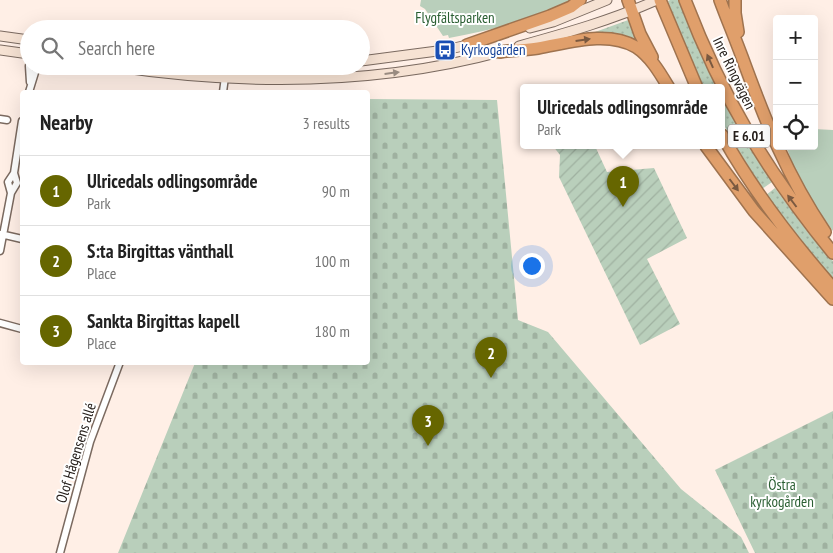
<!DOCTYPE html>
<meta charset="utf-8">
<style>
body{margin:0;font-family:"PT Sans Narrow",sans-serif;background:#f2f2f2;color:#222}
.controls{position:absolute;right:15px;top:15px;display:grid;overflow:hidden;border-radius:5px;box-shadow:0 5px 20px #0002}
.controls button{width:45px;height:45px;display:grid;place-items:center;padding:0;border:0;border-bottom:1px solid #e0e0e0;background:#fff;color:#222;font:25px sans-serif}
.you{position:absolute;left:531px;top:265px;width:18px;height:18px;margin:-12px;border:4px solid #fff;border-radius:50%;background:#1a73e8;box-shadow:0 0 0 8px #1a73e833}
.badge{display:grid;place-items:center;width:32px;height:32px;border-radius:50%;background:#660;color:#fff;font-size:16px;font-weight:700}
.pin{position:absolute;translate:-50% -41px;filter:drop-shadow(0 1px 2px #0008)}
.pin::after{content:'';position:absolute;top:26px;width:18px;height:15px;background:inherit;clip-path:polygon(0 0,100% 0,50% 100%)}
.popup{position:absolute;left:520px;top:84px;width:205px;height:65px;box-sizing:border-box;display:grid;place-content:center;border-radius:5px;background:#fff;filter:drop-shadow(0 1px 4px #0005);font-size:16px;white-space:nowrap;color:#767676}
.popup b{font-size:19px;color:#222}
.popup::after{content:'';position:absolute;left:50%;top:100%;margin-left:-10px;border:10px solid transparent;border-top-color:#fff}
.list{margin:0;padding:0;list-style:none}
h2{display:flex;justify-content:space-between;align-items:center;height:65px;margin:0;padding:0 20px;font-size:21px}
h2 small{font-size:16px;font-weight:400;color:#767676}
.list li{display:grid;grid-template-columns:32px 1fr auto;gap:15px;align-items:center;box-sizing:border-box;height:70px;padding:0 20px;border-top:1px solid #e0e0e0}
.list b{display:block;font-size:19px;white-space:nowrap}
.list p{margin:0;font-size:16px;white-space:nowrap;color:#767676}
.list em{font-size:16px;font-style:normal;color:#767676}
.icon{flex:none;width:28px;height:28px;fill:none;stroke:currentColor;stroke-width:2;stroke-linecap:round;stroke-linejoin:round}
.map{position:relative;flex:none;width:833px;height:553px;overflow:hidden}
.search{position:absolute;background:#fff;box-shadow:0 5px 20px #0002;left:20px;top:20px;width:350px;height:55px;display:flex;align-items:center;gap:12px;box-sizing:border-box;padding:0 18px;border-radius:28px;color:#767676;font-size:19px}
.panel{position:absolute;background:#fff;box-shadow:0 5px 20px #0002;left:20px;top:90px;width:350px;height:275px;border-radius:5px}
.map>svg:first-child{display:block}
</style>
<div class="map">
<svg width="833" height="553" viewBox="0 0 833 553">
<defs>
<pattern id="grass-dots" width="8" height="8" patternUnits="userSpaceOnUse" patternTransform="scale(1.25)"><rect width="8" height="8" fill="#b9cfbb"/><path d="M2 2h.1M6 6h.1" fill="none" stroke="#9fb1a0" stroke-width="1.8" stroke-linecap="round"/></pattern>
<pattern id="cemetery-stones" width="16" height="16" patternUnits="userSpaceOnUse" patternTransform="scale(1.25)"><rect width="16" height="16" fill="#b9cfbb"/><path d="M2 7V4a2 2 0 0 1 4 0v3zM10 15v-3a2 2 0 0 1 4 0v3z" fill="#9fb1a0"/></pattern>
<pattern id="garden-furrows" width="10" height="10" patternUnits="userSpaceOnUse" patternTransform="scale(1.25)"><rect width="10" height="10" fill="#b9cfbb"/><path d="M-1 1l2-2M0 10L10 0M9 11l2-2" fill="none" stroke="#9fb1a0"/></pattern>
</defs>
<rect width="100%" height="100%" fill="#ffefe6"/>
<path fill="url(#grass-dots)" d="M 670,0 L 680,0 L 702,56 L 717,88 L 704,88 L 685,48 L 668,1 Z
M 631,19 L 642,47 L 584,36 Z
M 722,97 L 741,133 L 772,182 L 762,189 L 722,122 Z
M 775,188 L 809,234 L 833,261 L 833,280 L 766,195 Z"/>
<path fill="url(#cemetery-stones)" d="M 368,99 L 497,100 L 518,320 L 548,332 L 681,489 L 741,537 L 749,553 L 118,553 L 195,363 L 368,362 Z
M 833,411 L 833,553 L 755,553 L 715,470 Z"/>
<path fill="#b9cfbb" d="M 421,0 L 572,0 C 534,22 491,29 449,38 L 448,35 L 443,36 L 425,9 L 420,6 Z
M 814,129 L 833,130 L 833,231 L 802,188 L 786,146 L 814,146 Z"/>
<path fill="url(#garden-furrows)" d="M 553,146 L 595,146 L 607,172 L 654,168 L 687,238 L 647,259 L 680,324 L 640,345 L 559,177 L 560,155 Z"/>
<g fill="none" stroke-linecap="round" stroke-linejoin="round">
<g stroke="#7b6a60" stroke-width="9">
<path id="street" d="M 29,66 L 30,82
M 29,92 L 37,66
M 223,92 L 225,77
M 0,119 L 7,120
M 11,193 L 8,182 L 14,173 L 22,121
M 0,234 L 22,239
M 0,251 L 11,193 L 17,183 L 14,173
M 0,323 L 22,329
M 60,553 L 90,442 L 120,362"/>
</g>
<g stroke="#7b6a60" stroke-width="11">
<path id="secondary" d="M 530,28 L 553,22 L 607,0
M 0,36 L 29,40
M 519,46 C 566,33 612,20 657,0
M 0,50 L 29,54
M 361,61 L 445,50 L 472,44
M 110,66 C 241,86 376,86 504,51"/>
</g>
<g stroke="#9f734f" stroke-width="14">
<path id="highway" d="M 628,0 L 640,34 L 652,57
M 660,0 L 697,88
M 685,0 C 722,97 767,172 833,253
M 720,0 C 727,19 735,38 742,57 C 765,120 787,176 825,232
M 735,0 L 735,13 L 738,32
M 467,45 L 550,16 L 571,7 L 580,0
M 500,52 C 512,50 525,50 538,48 C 568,43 607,30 636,47 C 651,57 660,73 669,88
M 722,135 C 753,191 791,240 833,288
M 706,146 L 754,211 L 833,299"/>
</g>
<use href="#street" stroke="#fff" stroke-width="6"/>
<use href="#secondary" stroke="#f6e2d3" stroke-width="9"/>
<use href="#highway" stroke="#e09f6b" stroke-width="11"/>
</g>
<defs><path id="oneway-solid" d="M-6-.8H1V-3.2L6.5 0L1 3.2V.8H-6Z" transform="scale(1.25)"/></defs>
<g fill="#7a5940">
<use href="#oneway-solid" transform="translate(583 40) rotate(-8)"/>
<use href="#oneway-solid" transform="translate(710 61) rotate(-114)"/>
<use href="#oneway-solid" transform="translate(734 185) rotate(53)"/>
<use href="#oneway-solid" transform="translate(792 201) rotate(-127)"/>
</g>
<use fill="#998b81" href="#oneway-solid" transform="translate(392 73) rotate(-7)"/>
<defs>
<g id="bus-square" transform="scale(1.125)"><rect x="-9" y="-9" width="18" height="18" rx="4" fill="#1a4fb4" stroke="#fff"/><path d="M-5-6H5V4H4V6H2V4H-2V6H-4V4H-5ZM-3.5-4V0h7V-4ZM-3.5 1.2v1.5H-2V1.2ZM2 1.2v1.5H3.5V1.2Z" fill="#fff"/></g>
</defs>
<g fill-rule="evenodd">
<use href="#bus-square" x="445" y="50"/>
</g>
<g text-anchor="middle" stroke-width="4" stroke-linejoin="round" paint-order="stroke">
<rect fill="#fff" stroke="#686360" stroke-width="1" x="728" y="124.5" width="42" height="23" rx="4"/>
<g font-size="14" font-weight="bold" fill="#27201c">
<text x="749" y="141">E 6.01</text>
</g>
<g font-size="15" fill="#2b5f33" stroke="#fff">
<text x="455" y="23">Flygfältsparken</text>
<text x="782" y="490">Östra<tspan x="782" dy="17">kyrkogården</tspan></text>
</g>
<g font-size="15" fill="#164399" stroke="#fff" text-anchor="start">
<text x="461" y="55">Kyrkogården</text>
</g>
<g font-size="15" fill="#27201c" stroke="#fff">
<text transform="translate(734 73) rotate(64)" y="5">Inre Ringvägen</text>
<text transform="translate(76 453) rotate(-73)" y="5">Olof Hågensens allé</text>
</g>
</g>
</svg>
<div class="controls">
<button>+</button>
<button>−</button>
<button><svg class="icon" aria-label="locate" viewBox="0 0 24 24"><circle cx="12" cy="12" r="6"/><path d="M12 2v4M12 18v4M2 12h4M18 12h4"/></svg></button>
</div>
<div class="you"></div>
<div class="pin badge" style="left:623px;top:207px">1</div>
<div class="popup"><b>Ulricedals odlingsområde</b>Park</div>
<div class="pin badge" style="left:491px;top:378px">2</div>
<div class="pin badge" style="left:428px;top:446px">3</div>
<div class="search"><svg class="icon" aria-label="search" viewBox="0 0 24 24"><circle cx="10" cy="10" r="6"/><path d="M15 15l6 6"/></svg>Search here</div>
<section class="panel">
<h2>Nearby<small>3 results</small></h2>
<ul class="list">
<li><span class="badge">1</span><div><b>Ulricedals odlingsområde</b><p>Park</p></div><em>90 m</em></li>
<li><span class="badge">2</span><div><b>S:ta Birgittas vänthall</b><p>Place</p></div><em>100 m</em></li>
<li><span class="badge">3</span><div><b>Sankta Birgittas kapell</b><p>Place</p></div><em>180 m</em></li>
</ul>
</section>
</div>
